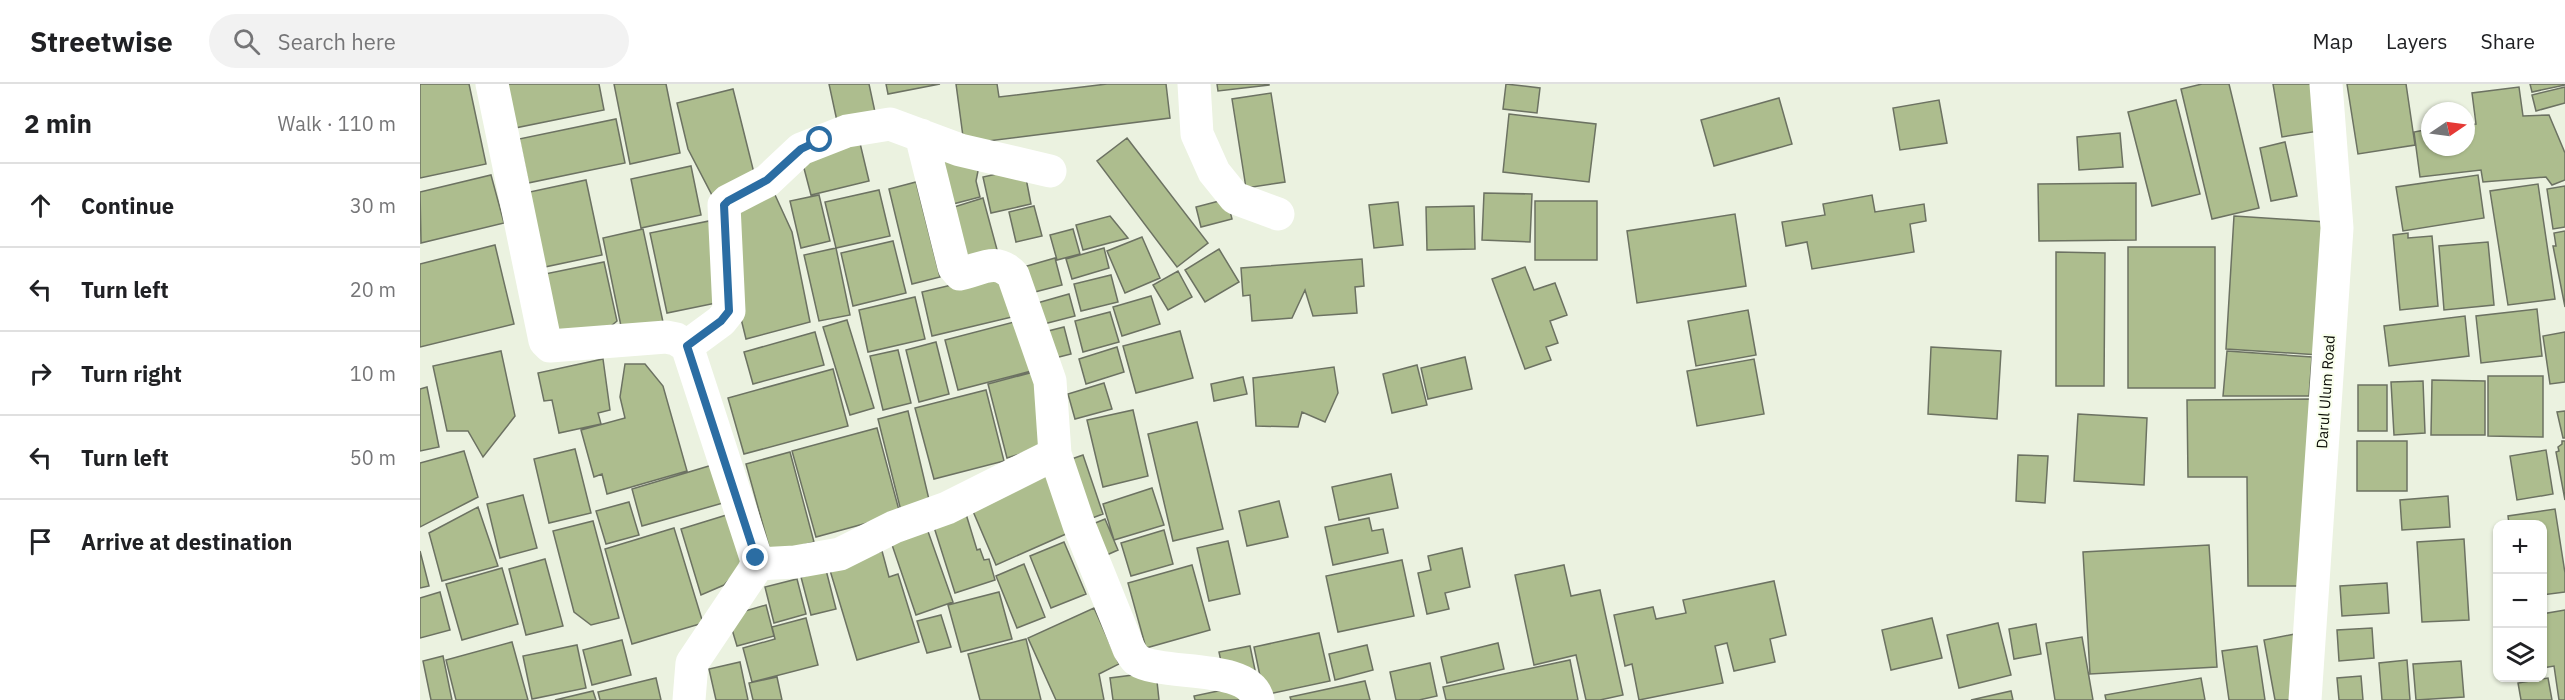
<!DOCTYPE html>
<meta charset="utf-8">
<style>
body{margin:0;font-family:"IBM Plex Sans",sans-serif;background:#f2f2f2;color:#202124}
.controls{position:absolute;right:18px;bottom:18px;display:grid;overflow:hidden;border-radius:12px;box-shadow:0 2px 4px #0004}
.controls button{width:54px;height:54px;display:grid;place-items:center;padding:0;border:0;border-bottom:2px solid #e0e0e0;background:#fff;color:#202124;font:30px sans-serif}
.compass{position:absolute;left:2001px;top:18px;width:54px;height:54px;border-radius:50%;background:#fff;box-shadow:0 2px 4px #0004;rotate:77deg}
.stop{position:absolute;width:18px;height:18px;margin:-14px;border:4px solid #2b6da3;border-radius:50%;background:#fff}
.stop.end{background:#2b6da3;border-color:#fff;box-shadow:0 2px 6px #0008}
.list{margin:0;padding:0;list-style:none}
h2{display:flex;justify-content:space-between;align-items:center;height:78px;margin:0;padding:0 24px;font-size:26px}
h2 small{font-size:20px;font-weight:400;color:#757577}
.list li{display:grid;grid-template-columns:39px 1fr auto;gap:18px;align-items:center;box-sizing:border-box;height:84px;padding:0 24px;border-top:2px solid #e0e0e0}
.list b{display:block;font-size:22px;white-space:nowrap}
.list em{font-size:20px;font-style:normal;color:#757577}
.icon{flex:none;width:33px;height:33px;fill:none;stroke:currentColor;stroke-width:2;stroke-linecap:round;stroke-linejoin:round}
.map{position:relative;flex:none;width:2145px;height:616px;overflow:hidden}
header{display:flex;align-items:center;gap:36px;box-sizing:border-box;height:84px;padding:0 30px;background:#fff;border-bottom:2px solid #e0e0e0}
header strong{font-size:28px}
nav{display:flex;gap:33px;margin-inline-start:auto;font-size:21px}
.search{width:420px;height:54px;background:#f2f2f2;display:flex;align-items:center;gap:15px;box-sizing:border-box;padding:0 21px;border-radius:33px;color:#757577;font-size:22px}
main{display:flex}
aside{flex:1;background:#fff}
.map>svg:first-child{display:block}
</style>
<header>
<strong>Streetwise</strong>
<div class="search"><svg class="icon" aria-label="search" viewBox="0 0 24 24"><circle cx="10" cy="10" r="6"/><path d="M15 15l6 6"/></svg>Search here</div>
<nav><a>Map</a><a>Layers</a><a>Share</a></nav>
</header>
<main>
<aside>
<h2>2 min<small>Walk · 110 m</small></h2>
<ul class="list">
<li><svg class="icon" aria-label="ahead" viewBox="0 0 24 24"><path d="M12 20V5M6 11l6-6 6 6"/></svg><div><b>Continue</b></div><em>30 m</em></li>
<li><svg class="icon" aria-label="left" viewBox="0 0 24 24"><path d="M17 20v-9H6M10 6l-5 5 5 5"/></svg><div><b>Turn left</b></div><em>20 m</em></li>
<li><svg class="icon" aria-label="right" viewBox="0 0 24 24"><path d="M7 20v-9h11M14 6l5 5-5 5"/></svg><div><b>Turn right</b></div><em>10 m</em></li>
<li><svg class="icon" aria-label="left" viewBox="0 0 24 24"><path d="M17 20v-9H6M10 6l-5 5 5 5"/></svg><div><b>Turn left</b></div><em>50 m</em></li>
<li><svg class="icon" aria-label="arrive" viewBox="0 0 24 24"><path d="M6 21V4h12l-3 4 3 4H6"/></svg><div><b>Arrive at destination</b></div></li>
</ul>
</aside>
<div class="map">
<svg width="2145" height="616" viewBox="0 0 2145 616">
<rect width="100%" height="100%" fill="#ebf2e0"/>
<path fill="#adbd8e" stroke="#6c7262" stroke-width="1.5" d="M 0,0 L 49,0 L 66,80 L 0,94 Z
M 81,0 L 179,0 L 184,26 L 90,45 Z
M 194,0 L 246,0 L 260,69 L 210,80 Z
M 409,0 L 449,0 L 455,28 L 417,37 Z
M 466,0 L 520,0 L 468,10 Z
M 536,0 L 577,0 L 579,13 L 687,0 L 746,0 L 750,34 L 544,60 Z
M 797,0 L 849,0 L 849,1 L 798,7 Z
M 1086,0 L 1120,4 L 1117,29 L 1083,25 Z
M 1782,0 L 1809,0 L 1839,124 L 1792,135 L 1761,5 Z
M 1853,0 L 1891,0 L 1899,47 L 1862,53 Z
M 1927,0 L 1986,0 L 1995,61 L 1938,70 Z
M 2110,0 L 2145,0 L 2145,1 L 2112,8 Z
M 2099,3 L 2103,32 L 2129,31 L 2145,69 L 2145,96 L 2132,101 L 2126,93 L 2063,98 L 2061,86 L 2000,93 L 1994,48 L 2010,45 L 2010,63 L 2046,63 L 2046,41 L 2056,40 L 2052,9 Z
M 2145,3 L 2145,19 L 2116,27 L 2112,11 Z
M 313,5 L 337,101 L 293,113 L 268,65 L 257,19 Z
M 851,9 L 865,98 L 826,104 L 812,15 Z
M 1359,14 L 1372,60 L 1294,82 L 1281,36 Z
M 1519,16 L 1527,59 L 1480,66 L 1473,24 Z
M 1756,16 L 1780,110 L 1732,122 L 1708,28 Z
M 1089,30 L 1176,40 L 1169,98 L 1083,88 Z
M 196,35 L 205,79 L 108,99 L 99,55 Z
M 1700,49 L 1703,83 L 1659,86 L 1657,53 Z
M 707,54 L 788,159 L 757,183 L 677,77 Z
M 439,55 L 449,97 L 391,111 L 380,69 Z
M 1865,58 L 1877,112 L 1851,117 L 1840,64 Z
M 522,75 L 560,77 L 556,97 L 560,113 L 533,120 Z
M 271,82 L 281,131 L 221,144 L 211,95 Z
M 604,84 L 611,120 L 571,129 L 563,93 Z
M 71,91 L 84,139 L 1,159 L 0,108 Z
M 2058,91 L 2064,134 L 1983,147 L 1976,103 Z
M 166,96 L 182,171 L 120,184 L 105,109 Z
M 496,98 L 520,193 L 492,200 L 469,105 Z
M 1716,99 L 1716,156 L 1619,157 L 1618,100 Z
M 350,100 L 372,148 L 390,238 L 326,255 L 313,202 L 316,117 Z
M 2118,100 L 2135,215 L 2088,221 L 2070,107 Z
M 2145,102 L 2145,143 L 2133,145 L 2127,105 Z
M 459,106 L 470,152 L 416,164 L 405,118 Z
M 1064,109 L 1112,110 L 1110,158 L 1062,156 Z
M 399,111 L 410,157 L 381,164 L 370,117 Z
M 1452,111 L 1455,128 L 1504,120 L 1506,137 L 1490,140 L 1494,168 L 1392,185 L 1387,158 L 1366,162 L 1362,138 L 1405,131 L 1403,120 Z
M 563,114 L 579,173 L 549,181 L 534,123 Z
M 807,115 L 812,135 L 781,143 L 776,123 Z
M 1115,117 L 1177,117 L 1177,176 L 1115,176 Z
M 978,118 L 983,161 L 954,164 L 949,121 Z
M 614,122 L 622,152 L 596,158 L 589,128 Z
M 1054,122 L 1055,165 L 1007,166 L 1006,123 Z
M 1315,130 L 1326,202 L 1217,219 L 1207,147 Z
M 690,132 L 708,154 L 663,166 L 656,141 Z
M 1814,132 L 1907,138 L 1899,271 L 1806,265 Z
M 289,137 L 306,217 L 247,229 L 230,149 Z
M 223,145 L 243,238 L 202,247 L 183,154 Z
M 653,145 L 660,170 L 637,176 L 630,151 Z
M 2145,147 L 2145,223 L 2133,162 L 2136,162 L 2134,149 Z
M 1988,149 L 1988,154 L 2012,152 L 2018,222 L 1980,226 L 1973,151 Z
M 722,153 L 740,194 L 705,209 L 687,167 Z
M 473,157 L 486,209 L 433,222 L 421,169 Z
M 2068,158 L 2074,221 L 2024,226 L 2019,162 Z
M 75,161 L 94,240 L 0,263 L 0,180 Z
M 1708,163 L 1795,163 L 1795,304 L 1708,304 Z
M 416,164 L 430,231 L 399,237 L 384,171 Z
M 684,164 L 689,184 L 652,195 L 646,175 Z
M 799,165 L 819,198 L 785,218 L 765,186 Z
M 1636,168 L 1685,169 L 1684,302 L 1636,302 Z
M 635,174 L 642,201 L 607,210 L 600,184 Z
M 942,175 L 944,202 L 935,203 L 937,229 L 893,232 L 885,206 L 872,234 L 832,237 L 830,211 L 823,212 L 821,184 Z
M 184,178 L 197,237 L 180,251 L 132,250 L 120,191 Z
M 1105,183 L 1114,206 L 1135,199 L 1147,231 L 1130,237 L 1138,259 L 1126,263 L 1131,276 L 1105,285 L 1072,195 Z
M 758,187 L 772,213 L 748,226 L 733,201 Z
M 582,189 L 592,233 L 512,252 L 502,208 Z
M 691,191 L 698,218 L 661,227 L 654,200 Z
M 649,210 L 655,232 L 616,242 L 610,221 Z
M 731,212 L 740,240 L 702,252 L 693,223 Z
M 495,213 L 505,255 L 448,268 L 439,226 Z
M 2117,225 L 2122,272 L 2061,279 L 2056,232 Z
M 1328,226 L 1336,271 L 1276,282 L 1268,237 Z
M 690,228 L 699,258 L 663,268 L 655,237 Z
M 2045,232 L 2049,272 L 1969,282 L 1964,242 Z
M 427,236 L 454,324 L 430,331 L 403,243 Z
M 602,236 L 615,286 L 538,306 L 525,256 Z
M 644,243 L 651,270 L 627,276 L 620,249 Z
M 760,247 L 773,294 L 716,309 L 703,262 Z
M 395,248 L 404,281 L 333,300 L 324,268 Z
M 2145,248 L 2145,298 L 2130,300 L 2123,252 Z
M 516,258 L 529,310 L 499,318 L 486,266 Z
M 697,263 L 704,288 L 666,300 L 659,275 Z
M 1511,263 L 1581,267 L 1577,335 L 1508,330 Z
M 478,266 L 491,319 L 463,326 L 450,272 Z
M 81,267 L 95,332 L 63,373 L 48,347 L 27,347 L 13,282 Z
M 1807,267 L 1892,273 L 1889,312 L 1803,312 Z
M 1045,273 L 1052,305 L 1008,315 L 1001,284 Z
M 183,275 L 190,326 L 178,329 L 181,340 L 139,349 L 132,316 L 124,317 L 118,289 Z
M 1334,275 L 1344,330 L 1277,342 L 1267,287 Z
M 205,280 L 225,280 L 243,302 L 267,387 L 187,410 L 182,390 L 174,393 L 161,346 L 205,334 L 200,313 Z
M 997,281 L 1007,321 L 972,329 L 963,290 Z
M 914,283 L 918,309 L 905,338 L 882,328 L 878,343 L 836,342 L 833,294 Z
M 413,285 L 428,342 L 324,370 L 308,314 Z
M 621,286 L 622,363 L 587,374 L 568,300 Z
M 2068,292 L 2123,292 L 2123,353 L 2068,352 Z
M 823,293 L 827,310 L 794,317 L 791,300 Z
M 2012,296 L 2065,297 L 2065,351 L 2011,351 Z
M 2003,297 L 2005,349 L 1974,351 L 1971,298 Z
M 684,299 L 692,325 L 655,335 L 648,310 Z
M 1938,301 L 1967,301 L 1967,347 L 1938,347 Z
M 7,303 L 19,363 L 0,367 L 0,305 Z
M 566,306 L 584,377 L 514,395 L 495,324 Z
M 1891,315 L 1893,502 L 1828,502 L 1827,393 L 1768,393 L 1767,316 Z
M 713,326 L 728,392 L 683,403 L 667,336 Z
M 488,327 L 511,424 L 482,431 L 458,335 Z
M 2145,327 L 2145,354 L 2143,354 L 2137,328 Z
M 1658,330 L 1727,334 L 1724,401 L 1654,397 Z
M 777,338 L 803,445 L 753,457 L 728,350 Z
M 457,344 L 480,430 L 396,453 L 372,367 Z
M 1937,357 L 1987,357 L 1987,407 L 1937,407 Z
M 2142,357 L 2145,357 L 2145,416 L 2136,368 L 2139,367 L 2138,363 L 2142,360 Z
M 155,365 L 171,429 L 129,439 L 114,375 Z
M 2126,366 L 2133,410 L 2097,416 L 2090,372 Z
M 44,367 L 58,413 L 0,443 L 0,379 Z
M 370,368 L 394,458 L 351,470 L 326,380 Z
M 663,371 L 683,430 L 664,437 L 643,378 Z
M 1598,371 L 1628,372 L 1625,419 L 1596,417 Z
M 299,379 L 310,417 L 222,442 L 212,405 Z
M 628,384 L 655,446 L 576,481 L 549,418 Z
M 971,390 L 978,424 L 919,436 L 912,403 Z
M 732,404 L 744,441 L 694,456 L 683,420 Z
M 103,411 L 117,464 L 80,474 L 67,420 Z
M 2028,412 L 2030,443 L 1982,446 L 1980,416 Z
M 859,417 L 868,453 L 827,462 L 819,427 Z
M 209,418 L 219,451 L 186,460 L 176,427 Z
M 58,423 L 78,482 L 22,497 L 9,449 Z
M 2135,425 L 2145,489 L 2145,508 L 2122,511 L 2122,440 L 2089,440 L 2088,432 Z
M 313,429 L 327,477 L 304,501 L 281,511 L 261,445 Z
M 546,430 L 557,466 L 560,465 L 564,476 L 569,475 L 575,496 L 535,509 L 513,440 Z
M 949,434 L 952,447 L 963,445 L 968,469 L 913,481 L 905,443 Z
M 685,435 L 698,466 L 680,474 L 668,442 Z
M 173,437 L 199,534 L 171,541 L 154,528 L 133,447 Z
M 505,439 L 533,518 L 496,531 L 469,452 Z
M 254,444 L 283,539 L 212,560 L 185,465 Z
M 744,446 L 753,480 L 711,492 L 701,459 Z
M 2044,455 L 2049,536 L 2002,538 L 1997,458 Z
M 808,457 L 820,510 L 789,517 L 777,464 Z
M 644,458 L 666,510 L 631,524 L 610,472 Z
M 1789,461 L 1797,583 L 1670,590 L 1663,468 Z
M 1042,464 L 1050,503 L 1025,509 L 1029,525 L 1007,530 L 998,489 L 1011,486 L 1008,472 Z
M 0,467 L 9,502 L 0,504 Z
M 462,467 L 469,493 L 478,490 L 499,558 L 437,576 L 409,483 Z
M 125,475 L 143,542 L 106,551 L 89,485 Z
M 982,476 L 994,532 L 918,548 L 906,492 Z
M 604,480 L 625,533 L 597,544 L 576,492 Z
M 772,481 L 790,546 L 726,564 L 708,499 Z
M 1144,481 L 1151,512 L 1180,506 L 1203,611 L 1180,616 L 1166,616 L 1156,571 L 1114,581 L 1095,491 Z
M 82,484 L 98,540 L 42,556 L 26,500 Z
M 406,486 L 416,525 L 391,531 L 381,493 Z
M 377,495 L 386,530 L 354,539 L 345,503 Z
M 1354,497 L 1366,551 L 1350,555 L 1355,578 L 1314,587 L 1307,559 L 1295,562 L 1303,599 L 1219,616 L 1212,580 L 1205,582 L 1194,531 L 1233,523 L 1236,535 L 1266,529 L 1263,516 Z
M 1967,499 L 1969,529 L 1922,532 L 1920,502 Z
M 20,508 L 30,546 L 0,554 L 0,514 Z
M 579,508 L 592,555 L 541,568 L 528,521 Z
M 346,521 L 354,552 L 317,562 L 308,532 Z
M 674,524 L 699,580 L 679,590 L 684,616 L 636,616 L 608,554 Z
M 2145,526 L 2145,616 L 2139,616 L 2134,582 L 2122,584 L 2122,530 Z
M 521,531 L 531,563 L 507,569 L 497,537 Z
M 386,534 L 398,581 L 332,598 L 323,564 L 355,555 L 352,543 Z
M 1512,534 L 1522,574 L 1471,586 L 1462,546 Z
M 1578,539 L 1591,591 L 1539,604 L 1527,551 Z
M 1616,540 L 1621,570 L 1594,575 L 1589,545 Z
M 1952,544 L 1954,574 L 1919,577 L 1917,546 Z
M 899,549 L 910,597 L 844,611 L 834,563 Z
M 1875,550 L 1872,616 L 1855,616 L 1844,556 Z
M 1662,553 L 1673,616 L 1635,616 L 1626,559 Z
M 606,555 L 621,616 L 560,616 L 548,570 Z
M 202,556 L 211,591 L 172,601 L 163,566 Z
M 92,558 L 108,616 L 36,616 L 26,576 Z
M 1078,559 L 1084,585 L 1027,599 L 1021,573 Z
M 157,561 L 166,604 L 112,615 L 103,572 Z
M 947,561 L 953,586 L 915,596 L 909,570 Z
M 830,562 L 835,586 L 804,592 L 799,568 Z
M 1837,562 L 1845,616 L 1809,616 L 1802,567 Z
M 23,572 L 32,616 L 11,616 L 3,577 Z
M 1150,576 L 1158,616 L 1026,616 L 1023,603 Z
M 1987,576 L 1990,616 L 1962,616 L 1959,579 Z
M 2041,577 L 2044,613 L 1996,616 L 1993,580 Z
M 320,578 L 328,616 L 296,616 L 289,585 Z
M 1010,579 L 1017,612 L 999,616 L 976,616 L 970,588 Z
M 736,588 L 739,616 L 693,616 L 690,594 Z
M 1941,592 L 1943,616 L 1919,616 L 1917,594 Z
M 357,593 L 362,616 L 333,616 L 329,599 Z
M 236,594 L 241,616 L 180,616 L 178,608 Z
M 1781,594 L 1785,616 L 1686,616 L 1685,611 Z
M 2128,594 L 2132,616 L 2101,616 L 2098,599 Z
M 945,597 L 950,616 L 871,616 L 870,613 Z
M 822,602 L 825,616 L 775,616 L 774,612 Z
M 173,607 L 176,616 L 135,616 Z
M 1591,607 L 1593,616 L 1551,616 Z"/>
<g fill="none" stroke-linecap="round" stroke-linejoin="round">
<path stroke="#fff" stroke-width="33" d="M 72,0 L 125,257 L 130,262 L 246,253 L 256,255 L 267,262 L 336,474 L 337,480 L 333,488 L 272,579 L 269,616
M 774,0 L 777,50 L 794,88 L 815,114 L 858,130
M 501,51 L 534,183 L 540,190 C 562,185 576,173 593,191 L 630,297 L 635,370 L 659,441 L 709,565 C 711,568 714,574 717,576 C 741,593 829,578 838,616
M 267,262 L 301,237 L 309,227 L 304,121 L 308,117 L 347,97 L 381,65 L 427,47 L 470,40 L 540,66 L 630,87
M 337,480 L 375,478 L 420,470 L 474,443 L 527,424 L 635,370"/>
<path stroke="#fff" stroke-width="33" d="M 1885,616 L 1917,144 L 1906,0"/>
</g>
<g fill="none" stroke-linecap="round" stroke-linejoin="round">
<path stroke="#2b6da3" stroke-width="8" d="M 336,474 L 267,262 L 301,237 L 309,227 L 304,121 L 308,117 L 347,96 L 381,65 L 400,56"/>
</g>
<g text-anchor="middle" stroke-width="4.5" stroke-linejoin="round" paint-order="stroke">
<g font-size="15" fill="#0b0d07" stroke="#f9ffed">
<text transform="translate(1906 308) rotate(-86)" y="5">Darul Ulum Road</text>
</g>
</g>
</svg>
<div class="controls">
<button>+</button>
<button>−</button>
<button><svg class="icon" aria-label="layers" viewBox="0 0 24 24"><path d="M12 4l9 5-9 5-9-5zM3 14l9 5 9-5"/></svg></button>
</div>
<svg class="compass" viewBox="-18 -18 36 36"><path d="M0-13l5 13h-10z" fill="#e53935"/><path d="M0 13l5-13h-10z" fill="#757577"/></svg>
<div class="stop" style="left:400px;top:56px"></div>
<div class="stop end" style="left:336px;top:474px"></div>
</div>
</main>
